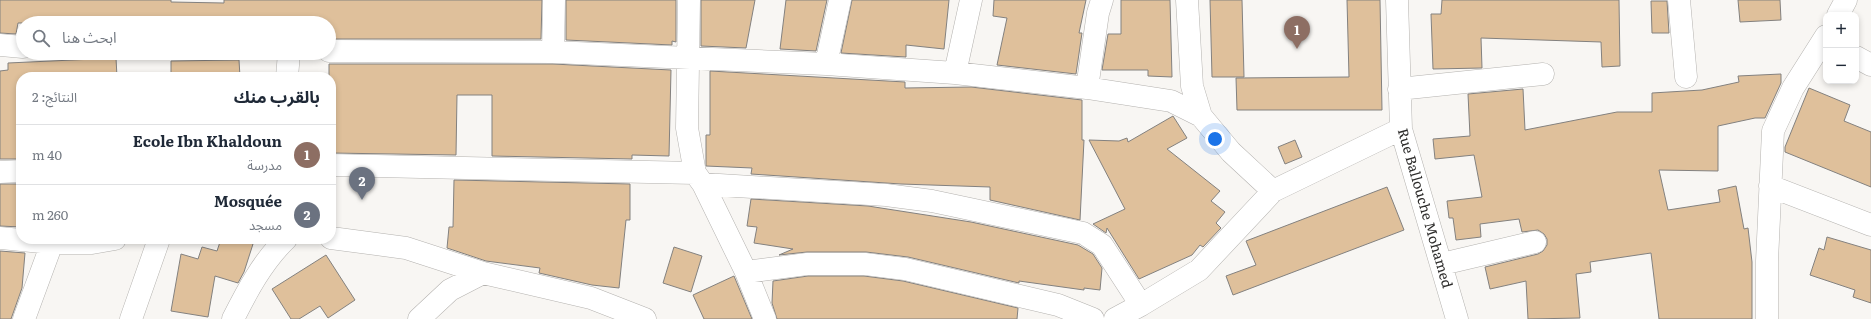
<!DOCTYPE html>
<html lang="ar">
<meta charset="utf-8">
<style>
body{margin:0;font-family:Literata,"Noto Sans Arabic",serif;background:#f6f6f7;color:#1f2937;direction:rtl}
.controls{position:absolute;right:12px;top:12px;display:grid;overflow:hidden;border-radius:8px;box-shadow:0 2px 6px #0003}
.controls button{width:36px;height:36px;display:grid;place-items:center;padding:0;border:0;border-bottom:1px solid #e0e1e3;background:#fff;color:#1f2937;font:20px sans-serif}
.you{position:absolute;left:1215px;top:139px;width:14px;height:14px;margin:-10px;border:3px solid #fff;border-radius:50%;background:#1a73e8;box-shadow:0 0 0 6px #1a73e833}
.badge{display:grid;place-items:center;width:26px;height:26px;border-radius:50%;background:#9b0f5f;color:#fff;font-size:13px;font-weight:700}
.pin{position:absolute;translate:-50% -33px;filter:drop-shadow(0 1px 2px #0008)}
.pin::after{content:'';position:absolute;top:21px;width:14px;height:12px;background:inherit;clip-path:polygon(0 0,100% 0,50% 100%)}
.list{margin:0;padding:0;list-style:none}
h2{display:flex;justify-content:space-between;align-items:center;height:52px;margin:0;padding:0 16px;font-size:17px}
h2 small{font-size:13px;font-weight:400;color:#747a83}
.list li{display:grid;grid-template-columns:26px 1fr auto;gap:12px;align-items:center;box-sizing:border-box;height:60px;padding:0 16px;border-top:1px solid #e0e1e3}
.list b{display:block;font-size:15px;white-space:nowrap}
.list p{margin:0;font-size:13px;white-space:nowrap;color:#747a83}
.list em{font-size:13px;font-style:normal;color:#747a83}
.icon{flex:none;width:22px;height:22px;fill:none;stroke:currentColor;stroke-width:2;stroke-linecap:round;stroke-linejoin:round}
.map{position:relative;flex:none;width:1871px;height:319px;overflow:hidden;direction:ltr}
.search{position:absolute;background:#fff;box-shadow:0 2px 6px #0003;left:16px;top:16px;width:320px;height:44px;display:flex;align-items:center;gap:10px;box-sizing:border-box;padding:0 14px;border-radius:22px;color:#747a83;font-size:15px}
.panel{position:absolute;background:#fff;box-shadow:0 2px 6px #0003;left:16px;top:72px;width:320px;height:172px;border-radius:16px;direction:rtl}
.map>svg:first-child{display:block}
</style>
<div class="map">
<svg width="1871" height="319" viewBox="0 0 1871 319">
<rect width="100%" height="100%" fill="#f8f6f3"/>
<path fill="#dfc09b" stroke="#83817f" d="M 0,0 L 171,0 L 171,2 L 224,3 L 224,0 L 542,0 L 541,39 L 329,39 L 329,23 L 18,23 L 16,34 L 0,33 Z
M 566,0 L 676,0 L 676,42 L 672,41 L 672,45 L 566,40 Z
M 701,0 L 755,0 L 746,48 L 701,46 Z
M 786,0 L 827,0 L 816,51 L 780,49 Z
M 852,0 L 949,0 L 944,49 L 906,45 L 906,57 L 841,53 Z
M 994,0 L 1086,0 L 1079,33 L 1082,33 L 1076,74 L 997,65 L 1007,18 L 993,16 Z
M 1121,0 L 1170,0 L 1172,77 L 1148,76 L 1148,70 L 1102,70 L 1108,34 L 1121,34 Z
M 1210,0 L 1242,0 L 1244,77 L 1212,77 Z
M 1347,0 L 1380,0 L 1382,110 L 1237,110 L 1236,78 L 1349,77 Z
M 1442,0 L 1619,0 L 1620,66 L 1602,67 L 1601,42 L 1481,38 L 1482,68 L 1433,69 L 1431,14 L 1441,14 Z
M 1738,0 L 1780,0 L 1781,20 L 1740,22 Z
M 1651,1 L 1667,1 L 1669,33 L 1652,33 Z
M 116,58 L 117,77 L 21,77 L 21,159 L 0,159 L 0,71 L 8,70 L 8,63 Z
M 239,60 L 240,77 L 171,77 L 171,61 Z
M 329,64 L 553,64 L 671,70 L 669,156 L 632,155 L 632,159 L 492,156 L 492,95 L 457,95 L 456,155 L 331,153 L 331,77 L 329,77 Z
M 710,71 L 905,82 L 905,88 L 971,87 L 1082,100 L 1082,140 L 1084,140 L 1080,220 L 990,200 L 990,187 L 901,184 L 751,174 L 752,168 L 706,166 L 706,135 L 710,135 Z
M 1781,74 L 1781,83 L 1765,118 L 1755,118 L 1718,126 L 1718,171 L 1659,170 L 1668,210 L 1720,202 L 1718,190 L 1736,186 L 1744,229 L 1748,228 L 1752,262 L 1752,319 L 1659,319 L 1651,253 L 1590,262 L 1591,272 L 1576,274 L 1580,318 L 1528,319 L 1526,281 L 1490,289 L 1485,267 L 1538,254 L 1543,251 L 1547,245 L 1547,239 L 1544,234 L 1538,230 L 1522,232 L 1519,219 L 1480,224 L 1481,237 L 1456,240 L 1453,218 L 1449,218 L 1447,201 L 1482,197 L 1474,155 L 1435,159 L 1433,139 L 1470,136 L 1468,94 L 1523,89 L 1525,130 L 1617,112 L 1652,112 L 1652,93 L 1702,90 L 1739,82 L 1738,76 Z
M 1809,88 L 1850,105 L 1844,121 L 1871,132 L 1871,187 L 1785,152 L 1785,147 Z
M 1173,116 L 1187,138 L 1167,149 L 1220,191 L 1211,201 L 1225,212 L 1216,223 L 1221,228 L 1203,247 L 1200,245 L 1192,255 L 1139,279 L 1107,228 L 1106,233 L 1093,224 L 1125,209 L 1089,140 L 1119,141 L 1127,138 L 1128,142 Z
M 1295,140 L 1302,157 L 1285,164 L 1278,147 Z
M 454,180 L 630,184 L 630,220 L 626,220 L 619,288 L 592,285 L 539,273 L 540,268 L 486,261 L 447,248 L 449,227 L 453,227 Z
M 0,184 L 21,184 L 21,227 L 0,226 Z
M 1387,187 L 1404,230 L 1233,295 L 1226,276 L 1256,265 L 1246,241 Z
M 751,199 L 868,206 L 971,222 L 1078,245 L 1093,254 L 1102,268 L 1100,290 L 1084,288 L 1084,290 L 1019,281 L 1019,283 L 908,257 L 866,252 L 807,252 L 779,255 L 793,249 L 754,243 L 757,227 L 747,226 Z
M 1827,237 L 1871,250 L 1871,303 L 1853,297 L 1855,290 L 1810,275 L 1819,248 L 1824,250 Z
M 221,239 L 239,239 L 253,244 L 244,272 L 238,283 L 215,276 L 208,317 L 171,311 L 181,254 L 198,259 L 202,247 L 217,251 Z
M 674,247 L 702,256 L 691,292 L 663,283 Z
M 0,251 L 25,253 L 22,288 L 11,319 L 0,319 Z
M 326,255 L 355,300 L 328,318 L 320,306 L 299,319 L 291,319 L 272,289 Z
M 734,276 L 752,319 L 704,319 L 693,295 Z
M 808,276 L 864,276 L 903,281 L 1018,308 L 1017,319 L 777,319 L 772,303 L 773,281 Z"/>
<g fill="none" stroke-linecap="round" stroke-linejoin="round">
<g stroke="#b4b2af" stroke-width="23">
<path id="minor" d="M 689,0 L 687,128 L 695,173 L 703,184 L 746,272 L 765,319
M 1187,0 L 1192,86 L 1201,116
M 1397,0 L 1401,129 L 1457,319
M 1679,0 L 1686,77
M 1838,15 L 1846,0
M 0,45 L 23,47
M 329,51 L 553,52 L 826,64 L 955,73 L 1087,88 L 1171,101 L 1201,116 L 1231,152 L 1273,191
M 553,52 L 554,0
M 1856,57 L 1871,65
M 826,64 L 840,0
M 955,73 L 971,0
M 287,77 L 289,53
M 1087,88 L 1098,13 L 1102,0
M 1399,89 L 1543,74
M 331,165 L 695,173
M 0,172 L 21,171
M 703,184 L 886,195 L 932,201 L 1083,233 L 1102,245 L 1141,305
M 1770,186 L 1871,225
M 0,238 L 52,243
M 331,238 L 406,248 L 483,273
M 1442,264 L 1535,242
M 746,272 L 807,264 L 865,264 L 905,269 L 1058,305 L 1093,319
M 24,319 L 52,243 L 92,243 L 115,239
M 131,319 L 159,239
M 233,319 C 247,291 263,261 286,239
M 419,319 L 450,290 L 483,273 L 591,298 L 645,319
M 1115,319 L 1141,305 L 1199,270 L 1273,191 L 1401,129
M 1767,319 L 1767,261 L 1773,131 L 1793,88 L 1826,36"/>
</g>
<use href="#minor" stroke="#fff" stroke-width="22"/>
</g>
<g text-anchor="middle" stroke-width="3" stroke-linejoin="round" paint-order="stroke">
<g font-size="14" fill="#2d2c2b" stroke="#fff">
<text transform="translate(1425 208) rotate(74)" y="5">Rue Ballouche Mohamed</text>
</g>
</g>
</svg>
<div class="controls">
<button>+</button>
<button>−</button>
</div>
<div class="you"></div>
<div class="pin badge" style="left:1297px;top:49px;background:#8d6e63">1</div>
<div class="pin badge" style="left:362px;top:200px;background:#6b7280">2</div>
<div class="search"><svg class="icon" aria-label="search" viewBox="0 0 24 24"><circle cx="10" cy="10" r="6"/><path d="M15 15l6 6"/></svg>ابحث هنا</div>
<section class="panel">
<h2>بالقرب منك<small>النتائج: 2</small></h2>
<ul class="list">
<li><span class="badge" style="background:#8d6e63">1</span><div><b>Ecole Ibn Khaldoun</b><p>مدرسة</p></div><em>40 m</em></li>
<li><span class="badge" style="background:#6b7280">2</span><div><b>Mosquée</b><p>مسجد</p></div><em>260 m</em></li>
</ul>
</section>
</div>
